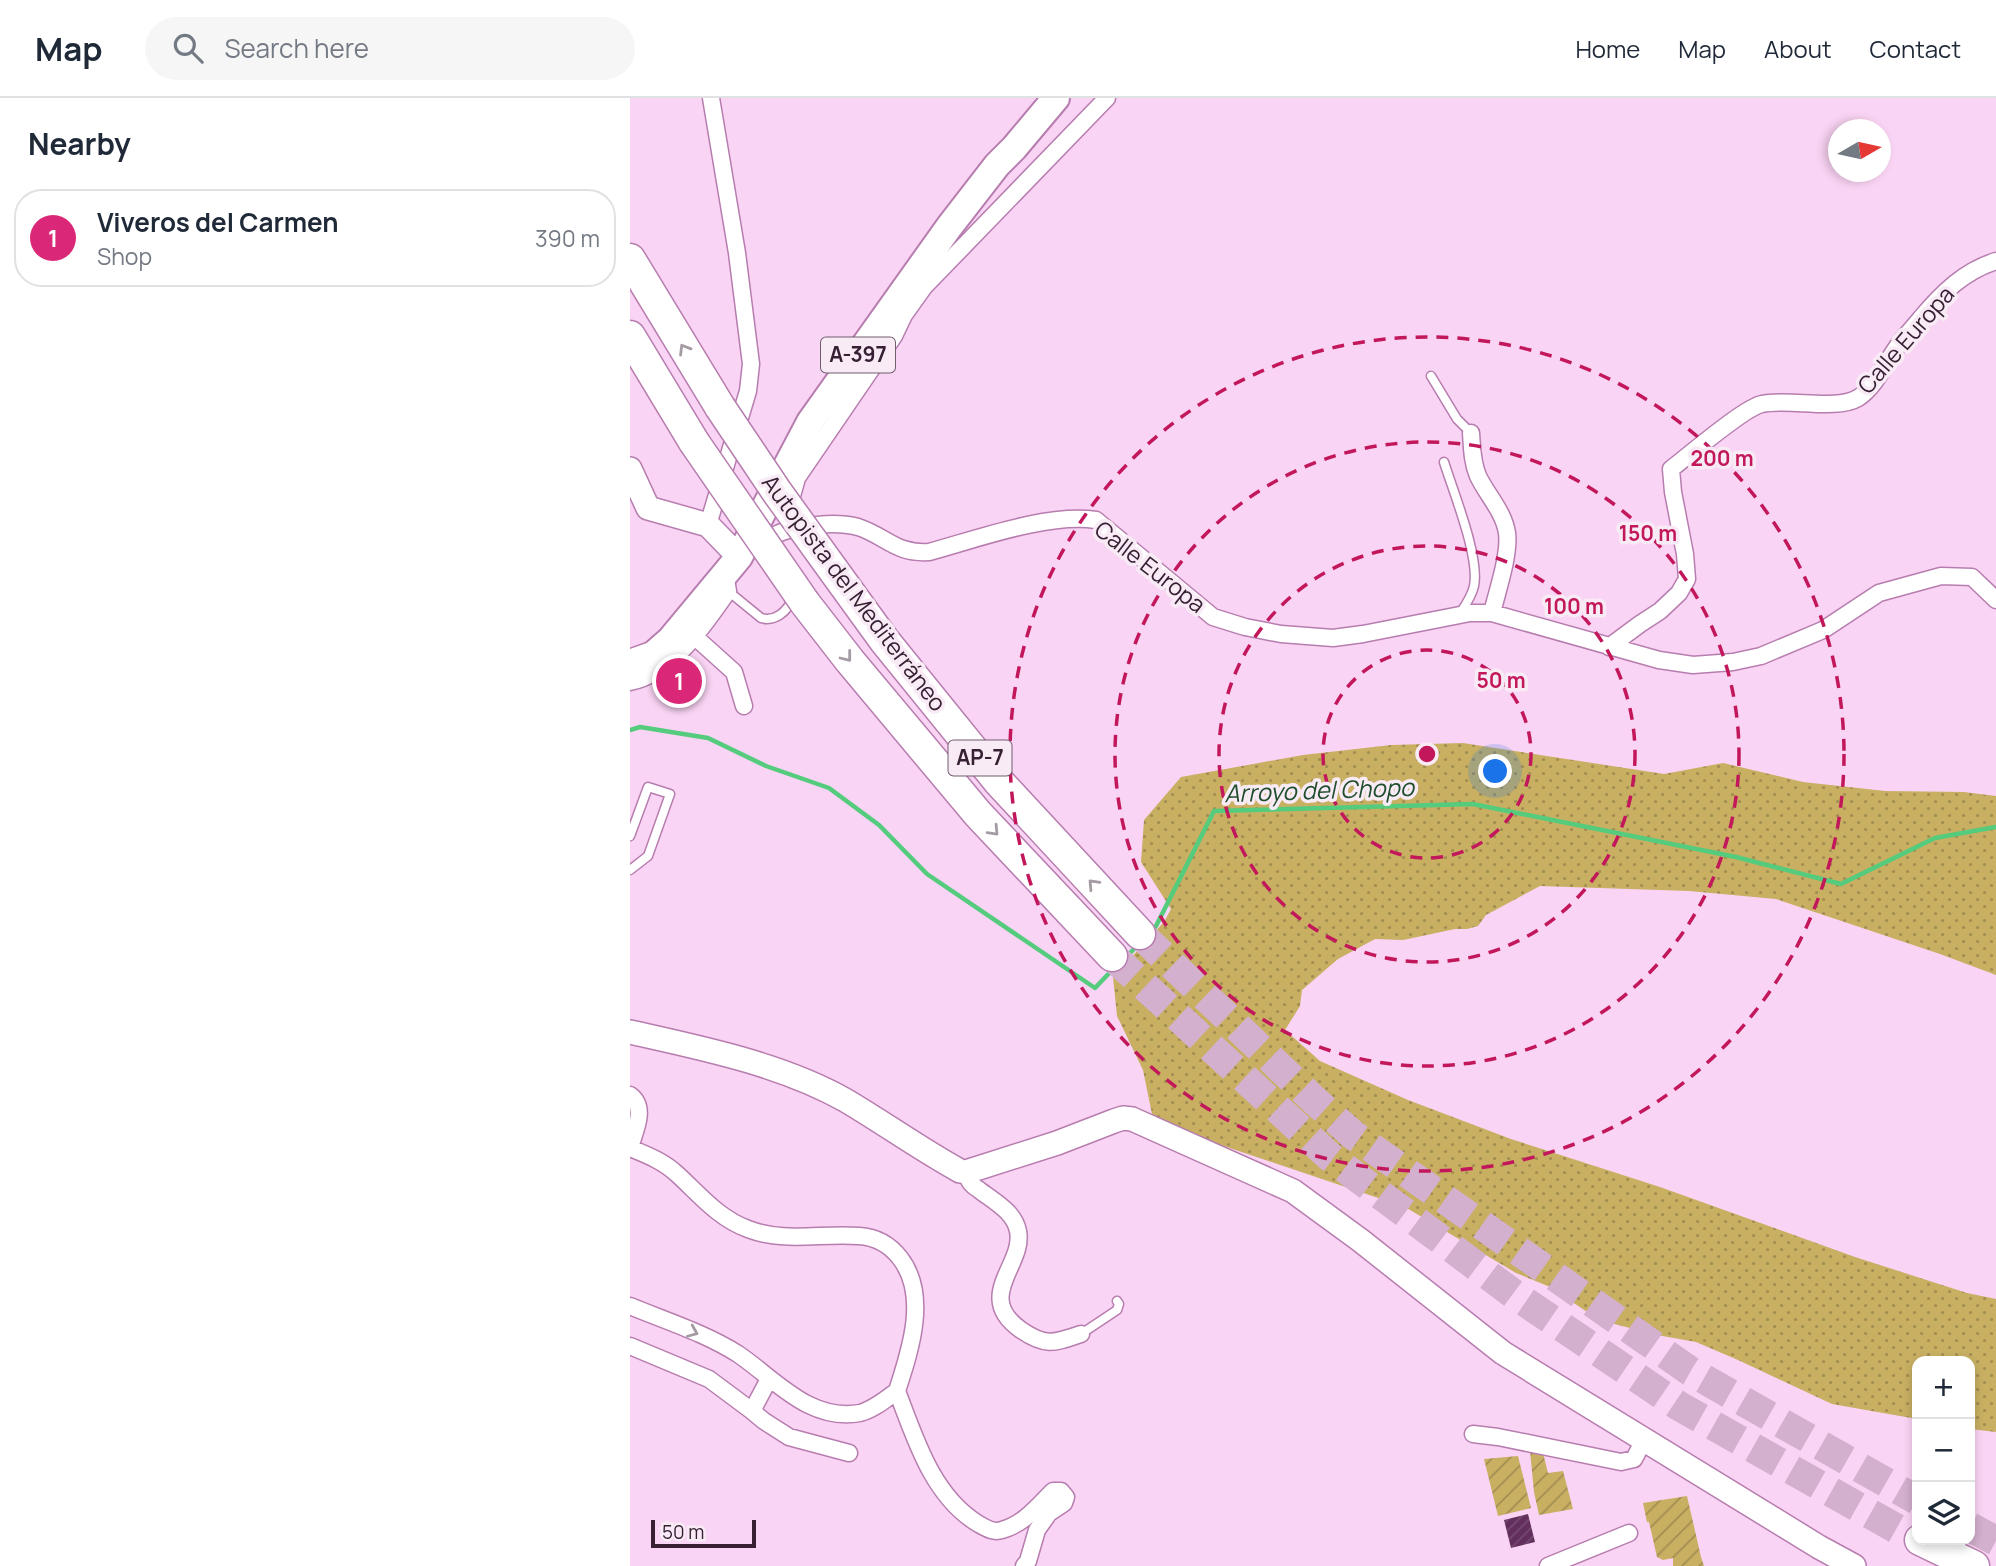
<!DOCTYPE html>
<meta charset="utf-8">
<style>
body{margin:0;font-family:Manrope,sans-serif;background:#f6f6f7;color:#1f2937}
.controls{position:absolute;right:21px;bottom:21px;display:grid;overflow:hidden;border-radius:14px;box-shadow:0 4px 10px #0003}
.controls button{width:63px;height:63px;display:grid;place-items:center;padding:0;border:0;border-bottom:2px solid #e0e1e3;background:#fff;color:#1f2937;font:35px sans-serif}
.compass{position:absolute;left:1198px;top:21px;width:63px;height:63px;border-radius:50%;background:#fff;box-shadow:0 4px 10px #0003;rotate:81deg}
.scale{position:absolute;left:21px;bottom:18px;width:105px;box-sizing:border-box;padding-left:7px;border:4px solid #372034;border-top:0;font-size:19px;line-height:24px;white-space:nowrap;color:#372034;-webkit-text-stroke:5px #f8ebf5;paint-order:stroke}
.you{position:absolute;left:866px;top:674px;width:24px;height:24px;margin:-18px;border:5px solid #fff;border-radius:50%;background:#1a73e8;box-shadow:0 0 0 10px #1a73e833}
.badge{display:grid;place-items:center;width:46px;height:46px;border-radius:50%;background:#db2777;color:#fff;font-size:23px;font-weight:700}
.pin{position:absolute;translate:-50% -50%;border:4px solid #fff;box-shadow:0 2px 7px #0006}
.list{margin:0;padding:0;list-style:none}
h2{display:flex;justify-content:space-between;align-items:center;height:91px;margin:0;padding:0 28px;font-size:30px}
h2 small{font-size:23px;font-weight:400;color:#747a83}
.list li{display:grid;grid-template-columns:46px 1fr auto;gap:21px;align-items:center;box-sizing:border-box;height:98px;margin:0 14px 14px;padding:0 14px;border:2px solid #e0e1e3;border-radius:28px}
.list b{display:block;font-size:26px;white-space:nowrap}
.list p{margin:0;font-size:23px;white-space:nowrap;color:#747a83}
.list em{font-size:23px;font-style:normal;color:#747a83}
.icon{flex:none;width:38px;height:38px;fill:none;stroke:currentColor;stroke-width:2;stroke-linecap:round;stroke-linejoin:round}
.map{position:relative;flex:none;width:1366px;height:1468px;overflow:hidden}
header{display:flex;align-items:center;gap:42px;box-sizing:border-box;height:98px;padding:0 35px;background:#fff;border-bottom:2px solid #e0e1e3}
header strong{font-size:33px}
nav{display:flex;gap:38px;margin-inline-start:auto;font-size:24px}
.search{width:490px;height:63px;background:#f6f6f7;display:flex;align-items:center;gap:18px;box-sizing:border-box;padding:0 24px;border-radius:38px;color:#747a83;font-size:26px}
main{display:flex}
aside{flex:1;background:#fff}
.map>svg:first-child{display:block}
</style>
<header>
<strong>Map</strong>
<div class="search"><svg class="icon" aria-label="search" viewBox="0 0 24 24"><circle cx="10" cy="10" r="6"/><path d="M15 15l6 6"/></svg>Search here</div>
<nav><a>Home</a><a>Map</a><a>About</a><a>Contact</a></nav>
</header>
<main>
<aside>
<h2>Nearby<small></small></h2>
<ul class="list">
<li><span class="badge">1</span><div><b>Viveros del Carmen</b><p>Shop</p></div><em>390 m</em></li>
</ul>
</aside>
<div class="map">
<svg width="1366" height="1468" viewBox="0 0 1366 1468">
<defs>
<pattern id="grass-dots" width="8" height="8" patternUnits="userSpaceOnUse" patternTransform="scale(1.75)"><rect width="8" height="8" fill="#c8af62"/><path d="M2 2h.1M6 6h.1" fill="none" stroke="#a38e52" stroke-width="1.8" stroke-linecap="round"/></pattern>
<pattern id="garden-furrows" width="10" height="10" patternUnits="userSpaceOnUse" patternTransform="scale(1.75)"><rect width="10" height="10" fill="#c8af62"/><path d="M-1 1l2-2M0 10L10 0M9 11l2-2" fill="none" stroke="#a38e52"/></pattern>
<pattern id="building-hatch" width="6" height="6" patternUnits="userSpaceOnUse" patternTransform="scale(1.75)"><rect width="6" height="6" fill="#622e5b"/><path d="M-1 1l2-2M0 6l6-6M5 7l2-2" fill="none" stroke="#754a70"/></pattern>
</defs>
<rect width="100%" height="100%" fill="#fad4f4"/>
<path fill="url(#grass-dots)" d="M 833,645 L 1034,676 L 1093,665 L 1173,684 L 1255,693 L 1334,694 L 1366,698 L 1366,877 L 1310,856 L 1146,801 L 1059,793 L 910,788 L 856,817 L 848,828 L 837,831 L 825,831 L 773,842 L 745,841 L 708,861 L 672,892 L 670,908 L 655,932 L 690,963 L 778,1002 L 881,1041 L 1030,1089 L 1225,1159 L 1337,1195 L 1366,1201 L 1366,1334 L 1340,1331 L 1340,1263 L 1287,1263 L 1287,1321 L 1202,1306 L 1108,1262 L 1066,1244 L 1027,1237 L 969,1222 L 920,1189 L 886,1175 L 775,1109 L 570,1040 L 522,1016 L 513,972 L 487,918 L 483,879 L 534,824 L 541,811 L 511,764 L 514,722 L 551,679 L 673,657 L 761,647 Z"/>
<path fill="url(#garden-furrows)" d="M 900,1353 L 913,1355 L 918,1375 L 933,1373 L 943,1411 L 909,1417 L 904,1394 Z
M 888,1358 L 901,1410 L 868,1418 L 854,1361 Z
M 1057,1398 L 1071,1459 L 1074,1468 L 1043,1468 L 1043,1460 L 1033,1462 L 1027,1459 L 1019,1424 L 1017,1424 L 1013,1405 Z"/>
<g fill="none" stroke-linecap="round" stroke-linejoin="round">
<path stroke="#54cb7d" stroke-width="4.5" d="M 0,632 L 10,629 L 78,640 L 136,668 L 199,690 L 249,727 L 297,776 L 465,890 L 486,868
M 520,835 L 526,828 L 584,713 L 843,706 L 1106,759 L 1211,786 L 1305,740 L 1366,729
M 493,862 L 509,846"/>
</g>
<path fill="url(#building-hatch)" d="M 898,1416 L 905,1444 L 881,1450 L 874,1422 Z"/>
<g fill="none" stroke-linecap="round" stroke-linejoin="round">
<path stroke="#d3b0ce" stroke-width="30" stroke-dasharray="30 15" stroke-linecap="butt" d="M 510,836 L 684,1002 L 722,1036 L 759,1062 L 1060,1273 L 1287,1402
M 482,858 L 700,1059 L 885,1197 L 1049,1308 L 1267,1431
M 1340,1429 L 1366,1443"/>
<g stroke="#b77daf" stroke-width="11">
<path id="lane" d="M 801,278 L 827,321 L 841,335
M 814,364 C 823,393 850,459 844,488 C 842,498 835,508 829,517
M 98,493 L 131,520 C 145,524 157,514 163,500
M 0,738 L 18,689 L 40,696 L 18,758 L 0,772
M 451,1236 L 487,1212 L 489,1206 L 487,1203"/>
</g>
<g stroke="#b77daf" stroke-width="19">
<path id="street" d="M 841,335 C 842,349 842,364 848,378 C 857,397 874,414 877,435 C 880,456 867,494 862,515
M 162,412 L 162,398 L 167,380 L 264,238 L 274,217 L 294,189 L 477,0
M 78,427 L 118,293 L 121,266 L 107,155 L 81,0
M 128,447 C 136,443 144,437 152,434 C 174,427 205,423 228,429 C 256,438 265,456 299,454 C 347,441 417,415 466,422 L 583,519 L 615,529 L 651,536 L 703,540 L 733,536 L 840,515 L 862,515 L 1029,562 L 1063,567 L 1103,564 L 1131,558 L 1193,532 L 1249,495 L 1311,478 L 1342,479 L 1366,502
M 64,538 L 104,574 L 114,608
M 979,549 L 1010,526 L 1030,513 L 1049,495 L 1057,481 L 1055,456 L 1043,394 L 1041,371 C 1058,358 1115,309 1132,306 C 1159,300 1206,313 1228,300 C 1245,289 1255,266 1267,249 C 1274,239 1283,230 1291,220 C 1312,195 1334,173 1366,163
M 0,584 C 42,576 75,526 98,493 L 95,475
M 0,997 C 17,1009 5,1033 0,1049
M 0,1050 C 17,1057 33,1063 47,1076 C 69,1096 88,1120 118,1131 C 154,1145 191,1135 229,1138 C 246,1139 260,1147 270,1160 C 299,1197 280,1253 267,1293 C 285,1340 302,1397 347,1425 C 356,1430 363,1435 372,1432 C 394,1426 408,1408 423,1393 L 431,1393 L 436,1399 L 434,1405 L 419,1415 L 407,1432 L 398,1463 L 394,1468
M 336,1074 C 337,1077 338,1081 340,1084 C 340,1085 347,1091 348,1091 C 363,1103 384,1113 388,1133 C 395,1167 343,1198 391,1232 C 416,1249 424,1245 451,1236
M 0,1208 C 36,1223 75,1235 108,1256 C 145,1281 179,1324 230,1315 C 243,1312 256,1301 267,1293
M 0,1248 L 79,1281 L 122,1313 L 139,1281
M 122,1313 L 134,1323 L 159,1339 L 219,1355
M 843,1336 L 868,1339 L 991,1364 L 1004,1361 L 1014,1342
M 918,1468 L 999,1435"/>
</g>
<g stroke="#b77daf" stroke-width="26">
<path id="secondary" d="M 0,371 L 18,410 L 78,427 L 109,459
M 0,934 C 71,950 151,966 215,1002 C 254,1025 290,1051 330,1073 L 336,1074 L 427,1045 L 484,1023 L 493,1020 L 502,1021 L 663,1093 L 730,1142 L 873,1255 L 1189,1449 L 1224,1468"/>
</g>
<g stroke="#b77daf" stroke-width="30">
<path id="primary" d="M 7,571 L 40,542 L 109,459 L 180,324 L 319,129 L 367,67 L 384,50 L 426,0"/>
</g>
<g stroke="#b77daf" stroke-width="33">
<path id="highway" d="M 0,161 L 90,309
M 0,238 L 64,344
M 204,473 L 254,542 L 369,684 L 510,836
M 175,505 L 220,563 L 348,716 L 482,858
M 0,567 L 22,559
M 1290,1442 L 1344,1468"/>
</g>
<use href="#lane" stroke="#fff" stroke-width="8"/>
<use href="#street" stroke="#fff" stroke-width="16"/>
<use href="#secondary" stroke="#fff" stroke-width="23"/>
<use href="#primary" stroke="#fff" stroke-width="26"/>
<use href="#highway" stroke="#fff" stroke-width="30"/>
<g stroke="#b77daf" stroke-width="33" stroke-linecap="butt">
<path id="highway-bridge" d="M 90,309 L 147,394 L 204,473
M 64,344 L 175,505"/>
</g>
<use href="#highway-bridge" stroke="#fff" stroke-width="30"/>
</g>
<defs><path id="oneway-chevron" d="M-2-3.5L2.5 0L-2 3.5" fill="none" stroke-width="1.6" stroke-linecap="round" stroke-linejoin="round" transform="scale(1.75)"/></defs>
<g stroke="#a59ba4">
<use href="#oneway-chevron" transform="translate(54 251) rotate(-121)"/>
<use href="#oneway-chevron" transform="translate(217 559) rotate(52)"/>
<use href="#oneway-chevron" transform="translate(364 733) rotate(47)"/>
<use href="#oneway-chevron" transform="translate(463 786) rotate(-133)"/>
<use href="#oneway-chevron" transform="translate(63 1234) rotate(23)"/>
</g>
<g fill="none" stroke="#c2185b" stroke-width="3.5" stroke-dasharray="12 9">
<circle cx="797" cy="656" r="104"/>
<circle cx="797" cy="656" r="208"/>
<circle cx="797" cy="656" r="312"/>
<circle cx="797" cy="656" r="417"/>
</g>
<g text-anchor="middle" stroke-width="7" stroke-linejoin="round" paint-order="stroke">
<g fill="#f8ebf5" stroke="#715d6e" stroke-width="2">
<rect x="191" y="239.5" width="74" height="35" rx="5"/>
<rect x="318.5" y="642.5" width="63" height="35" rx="5"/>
</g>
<g font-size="21" font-weight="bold" fill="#372034">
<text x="228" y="264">A-397</text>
<text x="350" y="667">AP-7</text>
</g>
<g font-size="23" fill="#372034" stroke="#f8ebf5">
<text transform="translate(1276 242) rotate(-49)" y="8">Calle Europa</text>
<text transform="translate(520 469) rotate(38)" y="8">Calle Europa</text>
<text transform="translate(224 495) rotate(53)" y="8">Autopista del Mediterráneo</text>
</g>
<g font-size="24" font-style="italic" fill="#1f4e2e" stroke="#f8ebf5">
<text transform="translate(689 693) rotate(-2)" y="8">Arroyo del Chopo</text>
</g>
</g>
<circle cx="797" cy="656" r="10" fill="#c2185b" stroke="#f8ebf5" stroke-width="3.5"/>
<g font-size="21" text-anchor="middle" font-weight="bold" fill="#c2185b" stroke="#f8ebf5" stroke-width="7" stroke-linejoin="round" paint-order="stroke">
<text x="1092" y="368">200 m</text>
<text x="1018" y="443">150 m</text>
<text x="944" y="516">100 m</text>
<text x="871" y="590">50 m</text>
</g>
</svg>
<div class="controls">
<button>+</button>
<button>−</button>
<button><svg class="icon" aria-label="layers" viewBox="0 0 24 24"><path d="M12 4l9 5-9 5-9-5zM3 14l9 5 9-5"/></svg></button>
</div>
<svg class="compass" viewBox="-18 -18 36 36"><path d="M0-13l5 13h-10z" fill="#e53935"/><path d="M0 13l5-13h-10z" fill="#747a83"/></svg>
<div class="scale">50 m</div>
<div class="you"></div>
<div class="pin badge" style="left:49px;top:583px">1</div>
</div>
</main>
